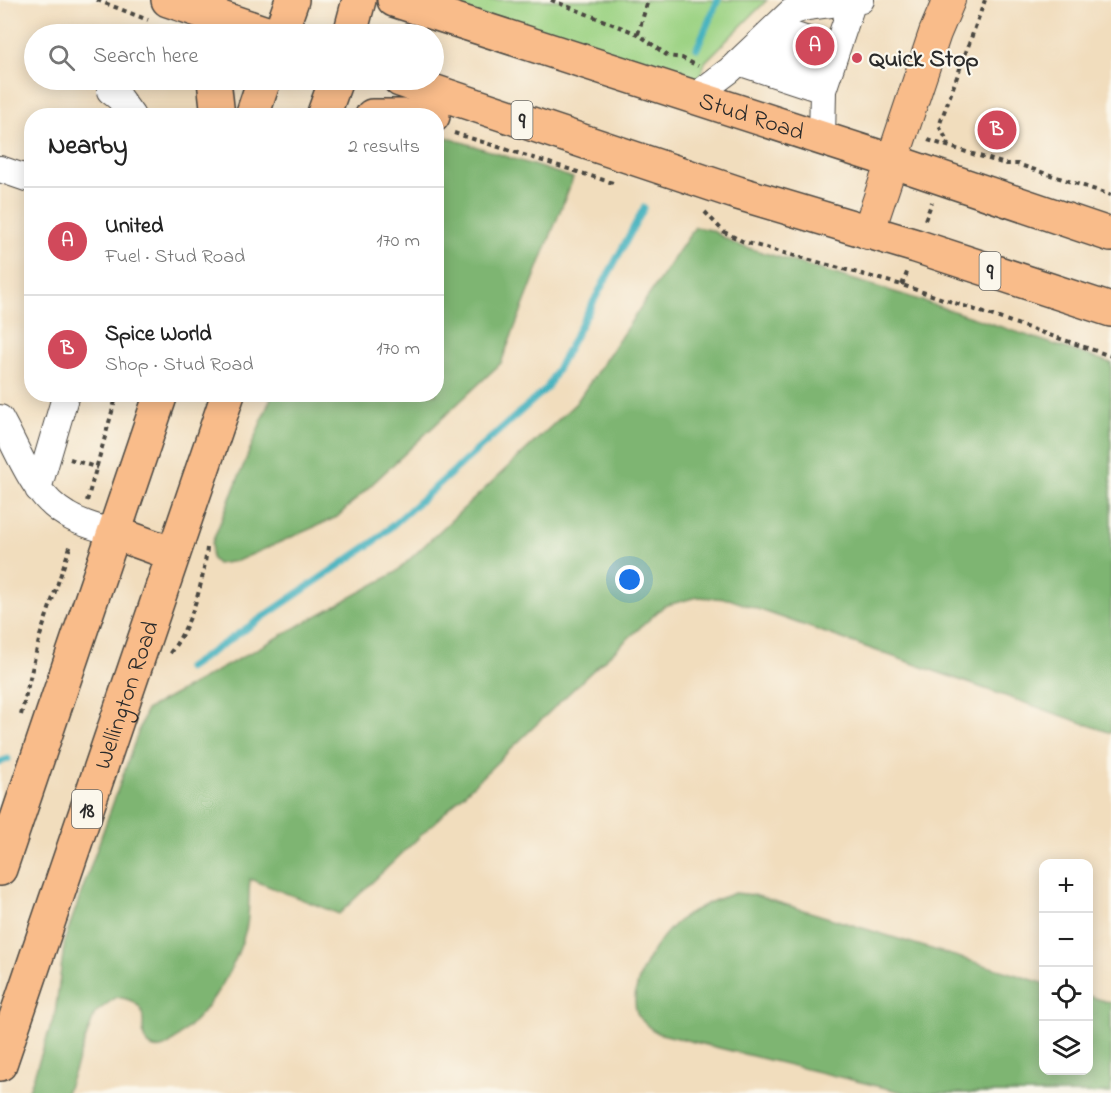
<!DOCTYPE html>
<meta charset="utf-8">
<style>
body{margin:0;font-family:"Indie Flower",sans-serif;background:#f2f2f2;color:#222}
.controls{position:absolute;right:18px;bottom:18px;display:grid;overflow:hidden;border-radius:12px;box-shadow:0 3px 15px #0003}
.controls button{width:54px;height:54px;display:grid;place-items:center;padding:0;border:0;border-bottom:2px solid #e0e0e0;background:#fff;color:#222;font:30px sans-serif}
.you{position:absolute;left:630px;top:580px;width:21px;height:21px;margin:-15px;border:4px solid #fff;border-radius:50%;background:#1a73e8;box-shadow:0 0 0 9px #1a73e833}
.badge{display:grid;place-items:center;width:39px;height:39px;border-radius:50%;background:#d1495b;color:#fff;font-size:20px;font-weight:700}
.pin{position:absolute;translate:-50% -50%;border:3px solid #fff;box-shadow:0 2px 6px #0006}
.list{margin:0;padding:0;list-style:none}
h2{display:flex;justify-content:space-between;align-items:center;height:78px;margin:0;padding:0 24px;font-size:26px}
h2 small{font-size:20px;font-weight:400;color:#767676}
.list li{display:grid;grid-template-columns:39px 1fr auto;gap:18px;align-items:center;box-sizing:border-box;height:108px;padding:0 24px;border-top:2px solid #e0e0e0}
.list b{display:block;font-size:22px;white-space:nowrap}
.list p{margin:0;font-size:20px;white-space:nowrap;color:#767676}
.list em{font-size:20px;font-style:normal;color:#767676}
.icon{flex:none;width:33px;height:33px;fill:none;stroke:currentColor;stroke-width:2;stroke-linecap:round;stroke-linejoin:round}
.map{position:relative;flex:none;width:1111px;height:1093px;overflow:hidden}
.search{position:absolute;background:#fff;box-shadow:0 3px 15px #0003;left:24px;top:24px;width:420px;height:66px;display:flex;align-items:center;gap:15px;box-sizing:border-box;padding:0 21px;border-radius:33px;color:#767676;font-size:22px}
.panel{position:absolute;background:#fff;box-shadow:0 3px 15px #0003;left:24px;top:108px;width:420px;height:294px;border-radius:24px}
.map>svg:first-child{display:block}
</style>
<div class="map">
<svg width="1111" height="1093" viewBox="0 0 1111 1093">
<rect width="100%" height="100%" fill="#fbf7ec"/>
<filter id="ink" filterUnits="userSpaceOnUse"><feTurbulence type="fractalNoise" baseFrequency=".0167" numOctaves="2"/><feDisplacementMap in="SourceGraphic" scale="12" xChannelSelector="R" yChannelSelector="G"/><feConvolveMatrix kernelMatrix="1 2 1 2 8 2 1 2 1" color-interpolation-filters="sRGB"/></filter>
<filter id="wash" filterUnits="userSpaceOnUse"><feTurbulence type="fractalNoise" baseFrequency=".008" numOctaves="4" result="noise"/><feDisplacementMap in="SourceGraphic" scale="24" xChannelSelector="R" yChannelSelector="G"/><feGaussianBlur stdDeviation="1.35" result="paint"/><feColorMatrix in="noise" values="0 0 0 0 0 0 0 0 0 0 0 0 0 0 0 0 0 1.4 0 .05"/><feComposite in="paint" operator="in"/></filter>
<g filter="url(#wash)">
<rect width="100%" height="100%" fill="#f1ddbd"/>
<path fill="#9dd384" stroke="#647f58" stroke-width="1.5" d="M 440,0 L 767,0 L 705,62 L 694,97 Z"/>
<path fill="#7eb572" stroke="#54704e" stroke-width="1.5" d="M 446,137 L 573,178 L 501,363 L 337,517 L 237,561 L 217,564 L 211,558 L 212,543 L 272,395 L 436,394 L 436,138 Z
M 695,227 L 711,230 L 735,244 L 901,294 L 1111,363 L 1111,733 L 729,599 L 697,597 L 664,606 L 589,674 L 339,914 L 250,879 C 248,895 250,913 246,929 C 234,973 212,1007 178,1037 C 171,1043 161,1053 150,1046 C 132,1034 161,1002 116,997 L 95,1013 L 66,1093 L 28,1093 L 55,1014 L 65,939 L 146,710 L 395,573 L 576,403 Z
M 735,893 L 754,895 L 1043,983 L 1044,1070 L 1088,1070 L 1089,996 L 1111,1003 L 1111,1093 L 906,1093 L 657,1033 C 650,1028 641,1022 637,1013 C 627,984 659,935 681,919 C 697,907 716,899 735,893 Z"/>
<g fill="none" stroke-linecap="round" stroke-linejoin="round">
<path stroke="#41b0bd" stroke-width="7" d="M 697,48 L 718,0
M 188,668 L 375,541 L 547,388 L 644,208
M 0,762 L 8,759"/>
</g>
</g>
<g filter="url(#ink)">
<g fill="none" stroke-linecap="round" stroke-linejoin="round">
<g stroke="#494641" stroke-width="28">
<path id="minor" d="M 774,29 L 836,49
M 756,46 L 829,70
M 738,62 L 823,90
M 110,91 L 119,98 L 132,116
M 694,97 L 730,70 L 791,12 L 807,7 L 861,0
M 822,139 L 823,90 L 853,1
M 0,169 L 32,180
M 0,418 C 19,451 32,495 67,515 C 81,524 99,528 115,533
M 38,489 L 66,394"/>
</g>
<g stroke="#494641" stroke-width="34">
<path id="major" d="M 868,233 L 935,33 L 949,0"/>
</g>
<g stroke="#494641" stroke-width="36">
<g id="highway">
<path d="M 168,0 L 269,34"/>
<path id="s1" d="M 394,0 L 892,161 L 1111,235"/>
<path d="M 280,34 L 292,0"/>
<path d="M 350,34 L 359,0"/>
<path d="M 214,80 L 218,116"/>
<path d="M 400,80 L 738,193 L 916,246 L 1111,310"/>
<path d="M 252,116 L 264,80"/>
<path d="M 323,116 L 336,80"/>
<path d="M 372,116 L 433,116"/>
<path d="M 115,533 L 173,554"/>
<path d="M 0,869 L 161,394"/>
<path id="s2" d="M 0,1064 L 228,394"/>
</g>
</g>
<path stroke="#494641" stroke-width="4" stroke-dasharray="4.5 4.5" stroke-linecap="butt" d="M 97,0 L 148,20
M 551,0 L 638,34 L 668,56 L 682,58 L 698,66
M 159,27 L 168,34
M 638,34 L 648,0
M 454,133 L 613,183
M 928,140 L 1005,164 L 1017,164 L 1111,195
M 946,146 L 948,142 L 939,126 L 985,0
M 705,212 L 724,232 L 744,242 L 902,285 L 1111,356
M 925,220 L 932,202
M 902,285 L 908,270
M 70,459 L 98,468
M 87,501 L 117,394
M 170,653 C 192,624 203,584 207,548
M 21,715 L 40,636 L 71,544"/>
<use href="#minor" stroke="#fff" stroke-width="26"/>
<use href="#major" stroke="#f9bc8a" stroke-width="32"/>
<use href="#highway" stroke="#f9bc8a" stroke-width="33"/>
</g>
</g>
<circle fill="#d1495b" stroke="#fbf7ec" stroke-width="2" cx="857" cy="58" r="6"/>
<g text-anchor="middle" stroke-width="4.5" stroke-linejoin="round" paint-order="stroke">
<g fill="#fbf7ec" stroke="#696865" stroke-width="1.5">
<rect x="511.5" y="101" width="21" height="38" rx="4.5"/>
<rect x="979.5" y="252" width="21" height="38" rx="4.5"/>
<rect x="72" y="790" width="30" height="38" rx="4.5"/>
</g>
<g font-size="22" font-weight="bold" fill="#2b2b2b">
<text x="522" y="128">9</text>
<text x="990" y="279">9</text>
<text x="87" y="817">18</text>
</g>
<g font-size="24" font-weight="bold" fill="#2b2b2b" stroke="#fbf7ec" text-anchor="start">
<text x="869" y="66">Quick Stop</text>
</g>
<g font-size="24" fill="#2b2b2b" stroke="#fbf7ec">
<text dy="8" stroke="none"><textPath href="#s1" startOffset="376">Stud Road</textPath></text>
<text dy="8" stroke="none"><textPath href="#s2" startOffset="390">Wellington Road</textPath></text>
</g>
</g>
</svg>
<div class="controls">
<button>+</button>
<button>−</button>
<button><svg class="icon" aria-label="locate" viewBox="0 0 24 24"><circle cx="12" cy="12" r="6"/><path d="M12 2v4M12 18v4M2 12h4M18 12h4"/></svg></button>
<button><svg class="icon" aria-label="layers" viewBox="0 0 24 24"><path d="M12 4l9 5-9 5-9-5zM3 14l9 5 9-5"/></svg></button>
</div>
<div class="you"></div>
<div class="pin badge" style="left:815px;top:46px">A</div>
<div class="pin badge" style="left:997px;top:130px">B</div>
<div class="search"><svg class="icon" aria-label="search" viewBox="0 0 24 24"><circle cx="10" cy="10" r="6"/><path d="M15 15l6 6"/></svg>Search here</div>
<section class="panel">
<h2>Nearby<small>2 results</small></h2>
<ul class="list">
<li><span class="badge">A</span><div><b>United</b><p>Fuel · Stud Road</p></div><em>170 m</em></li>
<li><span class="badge">B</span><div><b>Spice World</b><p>Shop · Stud Road</p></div><em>170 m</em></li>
</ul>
</section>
</div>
